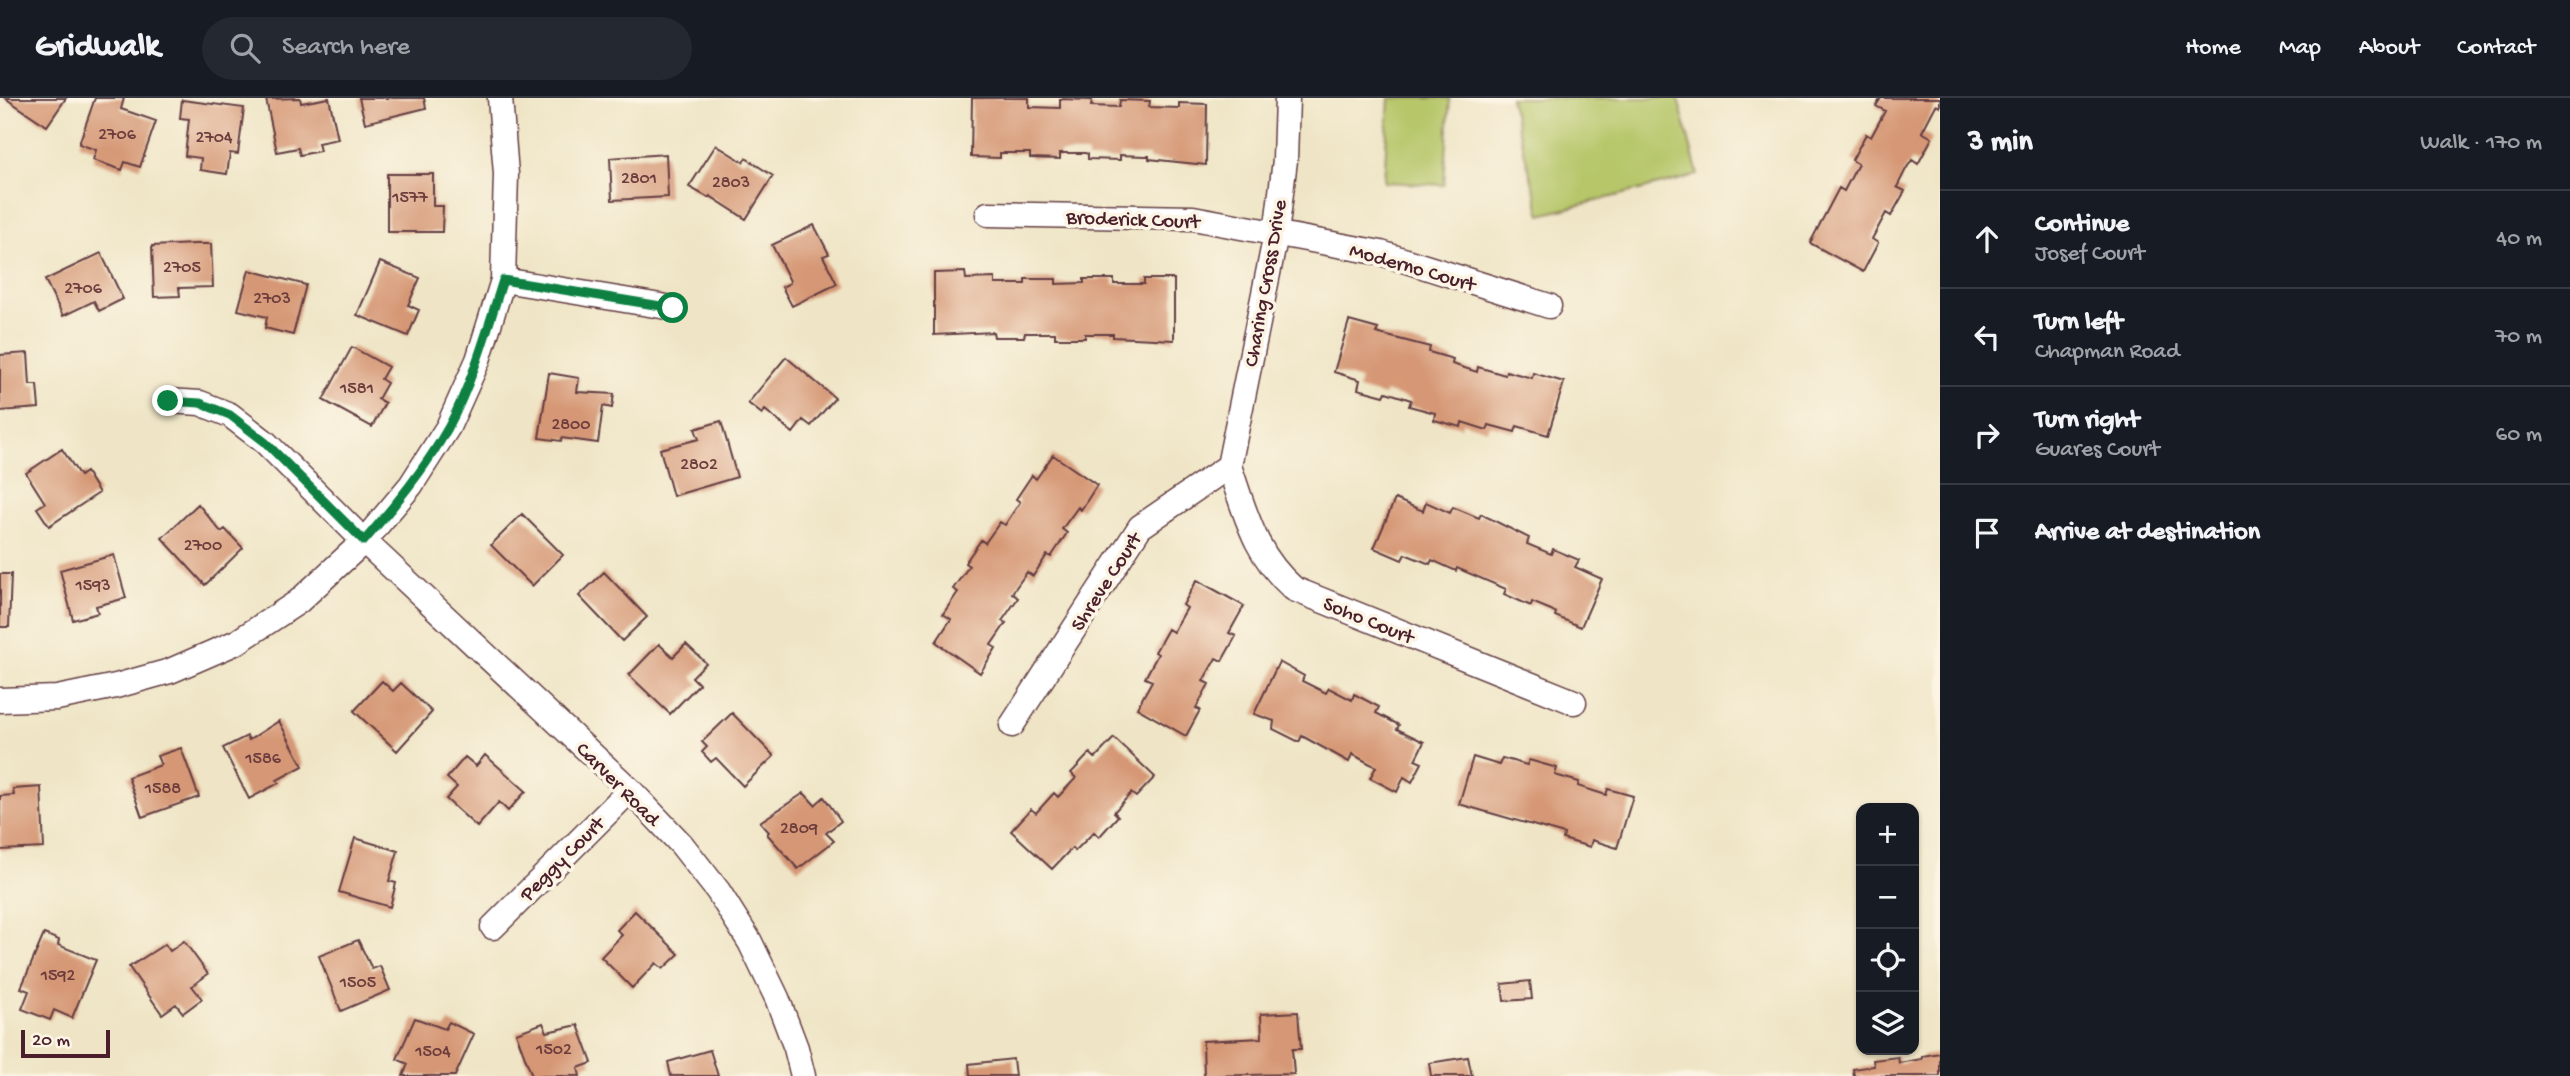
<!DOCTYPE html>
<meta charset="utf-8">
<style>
body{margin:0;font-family:"Gochi Hand",sans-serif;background:#242831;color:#f1f3f6}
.controls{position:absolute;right:21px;bottom:21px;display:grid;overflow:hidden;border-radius:14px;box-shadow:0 2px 5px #0004}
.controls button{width:63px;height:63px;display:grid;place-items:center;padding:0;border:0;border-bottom:2px solid #363941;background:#171b24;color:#f1f3f6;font:35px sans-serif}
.scale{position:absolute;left:21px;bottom:18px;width:89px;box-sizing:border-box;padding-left:7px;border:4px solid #4a1f2b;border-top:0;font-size:19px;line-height:24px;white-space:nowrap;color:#4a1f2b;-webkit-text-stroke:5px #fcf5e5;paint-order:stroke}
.stop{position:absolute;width:21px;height:21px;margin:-16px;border:5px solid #0b8043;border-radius:50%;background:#fff}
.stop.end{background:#0b8043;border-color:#fff;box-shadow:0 2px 7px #0008}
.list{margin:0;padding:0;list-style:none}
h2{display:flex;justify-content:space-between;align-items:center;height:91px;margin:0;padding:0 28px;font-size:30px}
h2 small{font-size:23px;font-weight:400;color:#9ea1a6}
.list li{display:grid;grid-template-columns:46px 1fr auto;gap:21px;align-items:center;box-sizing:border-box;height:98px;padding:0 28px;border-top:2px solid #363941}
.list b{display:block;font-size:26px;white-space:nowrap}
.list p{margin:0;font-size:23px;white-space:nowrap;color:#9ea1a6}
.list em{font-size:23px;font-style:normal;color:#9ea1a6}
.icon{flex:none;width:38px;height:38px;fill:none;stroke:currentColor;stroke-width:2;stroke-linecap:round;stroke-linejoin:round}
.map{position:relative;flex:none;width:1940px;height:978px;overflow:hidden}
header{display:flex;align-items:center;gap:42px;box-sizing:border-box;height:98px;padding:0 35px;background:#171b24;border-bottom:2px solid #363941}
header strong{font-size:33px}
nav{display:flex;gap:38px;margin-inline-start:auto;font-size:24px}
.search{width:490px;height:63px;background:#242831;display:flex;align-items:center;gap:18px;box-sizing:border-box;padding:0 24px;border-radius:38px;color:#9ea1a6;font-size:26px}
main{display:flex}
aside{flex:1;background:#171b24}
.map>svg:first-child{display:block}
</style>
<header>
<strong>Gridwalk</strong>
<div class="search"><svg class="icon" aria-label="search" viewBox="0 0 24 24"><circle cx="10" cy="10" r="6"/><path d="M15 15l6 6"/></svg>Search here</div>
<nav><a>Home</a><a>Map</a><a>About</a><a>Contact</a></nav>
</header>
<main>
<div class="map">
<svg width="1940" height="978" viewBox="0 0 1940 978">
<rect width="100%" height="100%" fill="#fcf5e5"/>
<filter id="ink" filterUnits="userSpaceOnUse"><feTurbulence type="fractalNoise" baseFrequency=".0143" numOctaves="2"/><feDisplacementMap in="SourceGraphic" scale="14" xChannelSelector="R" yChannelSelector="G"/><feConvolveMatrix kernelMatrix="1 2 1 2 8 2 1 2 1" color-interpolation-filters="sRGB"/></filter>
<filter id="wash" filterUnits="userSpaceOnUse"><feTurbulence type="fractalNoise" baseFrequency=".00686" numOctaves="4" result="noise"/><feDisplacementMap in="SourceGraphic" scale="28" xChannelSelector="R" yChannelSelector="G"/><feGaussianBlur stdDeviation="1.57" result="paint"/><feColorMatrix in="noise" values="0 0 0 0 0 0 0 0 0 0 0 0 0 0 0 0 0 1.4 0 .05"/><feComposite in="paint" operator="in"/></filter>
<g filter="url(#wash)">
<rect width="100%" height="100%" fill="#efe5c6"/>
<path fill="#b6c669" stroke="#80724a" stroke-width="2" d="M 1389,0 L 1450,0 L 1444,87 L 1384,84 Z
M 1510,0 L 1678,0 L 1698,77 L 1541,117 Z"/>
<g id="blocks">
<path fill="#d59775" d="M 5,0 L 66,0 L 47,28 Z
M 95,0 L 124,0 L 121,11 L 156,23 L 140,69 L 125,64 L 122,72 L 93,62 L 96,52 L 79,46 Z
M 300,0 L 301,5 L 329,0 L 338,41 L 318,45 L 320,53 L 300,57 L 298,50 L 277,54 L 266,1 Z
M 359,0 L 424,0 L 426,10 L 365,25 Z
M 972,0 L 1029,0 L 1029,9 L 1060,10 L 1060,1 L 1092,2 L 1091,8 L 1119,9 L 1120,2 L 1150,3 L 1149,9 L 1179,10 L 1179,5 L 1207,6 L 1206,67 L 1149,61 L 1149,58 L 1145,58 L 1120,57 L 1120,62 L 1088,61 L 1088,56 L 1085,55 L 1060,55 L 1060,61 L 1030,60 L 1030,55 L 1000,55 L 1000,60 L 971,59 Z
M 1881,0 L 1940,0 L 1940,9 L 1936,7 L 1922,34 L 1932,40 L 1918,66 L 1912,62 L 1906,71 L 1897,89 L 1905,93 L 1891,118 L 1886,115 L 1880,126 L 1872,141 L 1878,145 L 1863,174 L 1810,145 L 1839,90 L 1844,93 L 1858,66 L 1852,62 L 1866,36 L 1871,39 L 1885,13 L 1876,8 Z
M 182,2 L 244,10 L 238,56 L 230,55 L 227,76 L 200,72 L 201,60 L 185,58 L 189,21 L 180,20 Z
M 716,47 L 743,64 L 746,60 L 773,78 L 746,121 L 710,98 L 709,100 L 689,89 Z
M 666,56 L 668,99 L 612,102 L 610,60 Z
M 387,76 L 433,76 L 433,108 L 443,108 L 442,134 L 387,134 Z
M 814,127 L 829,156 L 823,158 L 837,186 L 792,208 L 782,189 L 790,185 L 790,183 L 772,147 Z
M 195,146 L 211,146 L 213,189 L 179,190 L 180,198 L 154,199 L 152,148 Z
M 101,155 L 123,201 L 99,213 L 94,203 L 63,218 L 45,182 Z
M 380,164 L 420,180 L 408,207 L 419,212 L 408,238 L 357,217 Z
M 249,172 L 306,187 L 293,237 L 265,230 L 267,219 L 238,212 Z
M 965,174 L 966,181 L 995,180 L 995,186 L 1025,186 L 1025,181 L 1056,181 L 1056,186 L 1084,185 L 1084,181 L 1114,181 L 1114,186 L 1144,186 L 1144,181 L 1174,181 L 1174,242 L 1113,239 L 1113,236 L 1085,236 L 1085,240 L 1055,240 L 1055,235 L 1025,235 L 1024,239 L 994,239 L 993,234 L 934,237 L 934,175 Z
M 1349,223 L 1378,231 L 1376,235 L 1430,249 L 1429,254 L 1453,261 L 1452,266 L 1477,274 L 1478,269 L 1505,277 L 1506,273 L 1532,280 L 1533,275 L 1564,284 L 1548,337 L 1517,328 L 1515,334 L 1489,327 L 1487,332 L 1462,324 L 1461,329 L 1434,322 L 1435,315 L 1409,308 L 1411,302 L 1386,294 L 1384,298 L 1358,291 L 1360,282 L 1334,274 Z
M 352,249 L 388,269 L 381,281 L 387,285 L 378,301 L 385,305 L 372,329 L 323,302 Z
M 28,255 L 30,287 L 37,287 L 39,310 L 0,313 L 0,257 Z
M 786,259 L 835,300 L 811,328 L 803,322 L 793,335 L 765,312 L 762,316 L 748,305 Z
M 549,275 L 579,280 L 577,294 L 614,296 L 612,310 L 603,308 L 598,345 L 562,340 L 561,343 L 539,340 Z
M 721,323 L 737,379 L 673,398 L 660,351 L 699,341 L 695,331 Z
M 62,351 L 80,378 L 86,374 L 99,395 L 49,428 L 37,410 L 45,405 L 26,375 Z
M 1053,357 L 1097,387 L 1081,412 L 1078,409 L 1062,431 L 1067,435 L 1051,459 L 1047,457 L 1033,478 L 1027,474 L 1012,495 L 1018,500 L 1002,523 L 1006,525 L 991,547 L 996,550 L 980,575 L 936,544 L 951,521 L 943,516 L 958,494 L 953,491 L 969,468 L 965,465 L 981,442 L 985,445 L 1000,424 L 1005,427 L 1020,404 L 1016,401 L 1032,377 L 1036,381 Z
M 1395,401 L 1423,413 L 1426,404 L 1450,415 L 1453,409 L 1479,420 L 1481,416 L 1529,440 L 1527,446 L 1551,456 L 1553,451 L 1579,462 L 1575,469 L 1602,481 L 1581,529 L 1555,518 L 1556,515 L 1551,512 L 1532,504 L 1531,508 L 1504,496 L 1506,491 L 1457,470 L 1456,473 L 1432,462 L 1430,466 L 1405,456 L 1402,462 L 1374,450 Z
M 198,406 L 221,434 L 225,431 L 243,450 L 205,487 L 162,440 Z
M 522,416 L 563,457 L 532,488 L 491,447 Z
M 114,457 L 126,500 L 96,508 L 98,515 L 73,522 L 60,472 Z
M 604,474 L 647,519 L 622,543 L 579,498 Z
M 0,476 L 11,476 L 9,529 L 0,529 Z
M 1197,482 L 1244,508 L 1229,535 L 1236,538 L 1222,563 L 1216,560 L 1203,583 L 1209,586 L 1196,610 L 1200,612 L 1186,638 L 1137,610 L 1152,583 L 1145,580 L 1158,556 L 1155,554 L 1168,531 L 1173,534 L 1187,510 L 1183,507 Z
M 659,546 L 673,559 L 686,546 L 706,565 L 692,579 L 699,586 L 670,616 L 629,577 Z
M 1279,564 L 1304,578 L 1302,583 L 1326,595 L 1329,590 L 1352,602 L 1354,596 L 1379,609 L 1376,615 L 1399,627 L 1397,631 L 1424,644 L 1415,662 L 1422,665 L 1412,684 L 1404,679 L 1397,694 L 1370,680 L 1376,669 L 1352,656 L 1349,664 L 1302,638 L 1299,644 L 1273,631 L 1274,623 L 1254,616 Z
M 382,583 L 393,593 L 401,585 L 432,614 L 397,653 L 354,613 Z
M 732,615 L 774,658 L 743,688 L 716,660 L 711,664 L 702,654 L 707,649 L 702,644 Z
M 279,623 L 303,668 L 277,682 L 279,685 L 249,701 L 223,650 L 247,638 L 249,642 Z
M 1114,640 L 1155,679 L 1136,699 L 1131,695 L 1114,714 L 1118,718 L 1099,739 L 1094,734 L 1075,753 L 1072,750 L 1052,771 L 1011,733 L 1031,711 L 1036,715 L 1054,695 L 1058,699 L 1076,680 L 1071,675 L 1074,672 L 1090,655 L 1095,660 Z
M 181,650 L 199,699 L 142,719 L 128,679 L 161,667 L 157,658 Z
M 485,657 L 526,693 L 508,713 L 499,704 L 477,729 L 446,701 L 457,689 L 447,680 L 465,659 L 476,668 Z
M 1473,659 L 1499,667 L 1502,660 L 1527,667 L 1529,662 L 1557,670 L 1555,677 L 1579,684 L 1578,688 L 1606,697 L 1608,691 L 1633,698 L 1617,750 L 1592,742 L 1590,749 L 1563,741 L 1564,736 L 1459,706 Z
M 41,689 L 44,750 L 0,752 L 0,698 L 14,697 L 13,691 Z
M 804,695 L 815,707 L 824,699 L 841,723 L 826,735 L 834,743 L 798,771 L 767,736 L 769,734 L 760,724 Z
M 355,740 L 398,753 L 389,783 L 396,785 L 390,809 L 339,794 Z
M 635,813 L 679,856 L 663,871 L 656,865 L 632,890 L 601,859 L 622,837 L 617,832 Z
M 44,836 L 59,842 L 58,847 L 96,862 L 72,920 L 54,912 L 50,922 L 22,911 L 29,893 L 21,890 Z
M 358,842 L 372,871 L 380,868 L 390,892 L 341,913 L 319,858 Z
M 184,843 L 208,876 L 192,888 L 202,901 L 183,915 L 176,906 L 162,916 L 129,869 L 165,846 L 170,853 Z
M 1530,883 L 1532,901 L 1504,903 L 1502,886 Z
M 1298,914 L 1301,951 L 1292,951 L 1294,976 L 1204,978 L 1203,943 L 1262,940 L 1261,916 Z
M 415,920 L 445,931 L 449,924 L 474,936 L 455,978 L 403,978 L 408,966 L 397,961 Z
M 543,925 L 547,934 L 578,927 L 592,965 L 578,970 L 580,978 L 532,978 L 516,935 Z
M 710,952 L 718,978 L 671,978 L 668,964 Z
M 1940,955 L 1940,978 L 1854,978 L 1853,971 L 1874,968 L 1873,962 L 1898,959 L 1899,965 L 1922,961 L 1922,958 Z
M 1468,959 L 1472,978 L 1431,978 L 1429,965 Z
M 1013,961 L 1015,978 L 970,978 L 969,966 Z"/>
</g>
</g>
<g filter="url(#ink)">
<use href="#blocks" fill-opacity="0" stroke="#633d42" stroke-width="2"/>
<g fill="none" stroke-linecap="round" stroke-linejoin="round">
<g stroke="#633d42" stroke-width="27">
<path id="street" d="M 988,116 L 1193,120 L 1381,155 L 1549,208
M 503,182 L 673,210
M 168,303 L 200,305 L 230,317 L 265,344 L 364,443 L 630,692 L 682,747 L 718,793 L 750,844 L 777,900 L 796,950 L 803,978
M 1229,368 C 1246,416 1254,456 1294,491 L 1574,604
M 1229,368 L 1276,136 L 1285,62 L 1287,0
M 0,602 L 57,600 L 116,588 L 170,573 L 237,544 L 298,504 L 364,443 L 411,387 L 448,329 L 478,262 L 503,182 L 506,76 L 500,0
M 1012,627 L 1140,429 L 1229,368
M 493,829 L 630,692"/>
</g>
<use href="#street" stroke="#fff" stroke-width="24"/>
</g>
</g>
<g fill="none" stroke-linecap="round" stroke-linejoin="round" filter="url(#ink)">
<path stroke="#0b8043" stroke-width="9" d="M 168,303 L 200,305 L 230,317 L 265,344 L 364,443 C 395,407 425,371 448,330 C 473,283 487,232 503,182 L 673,210"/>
</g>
<g text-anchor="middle" stroke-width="7" stroke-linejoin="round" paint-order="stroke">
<g font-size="18" fill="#6d3d3e">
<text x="117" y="41">2706</text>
<text x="214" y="44">2704</text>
<text x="639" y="85">2801</text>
<text x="731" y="89">2803</text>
<text x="410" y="104">1577</text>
<text x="182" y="174">2705</text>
<text x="83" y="195">2706</text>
<text x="272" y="205">2703</text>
<text x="357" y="295">1581</text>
<text x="571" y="331">2800</text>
<text x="699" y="371">2802</text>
<text x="203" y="452">2700</text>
<text x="93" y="492">1593</text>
<text x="263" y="665">1586</text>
<text x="163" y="695">1588</text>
<text x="799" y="735">2809</text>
<text x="58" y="882">1592</text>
<text x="358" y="889">1505</text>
<text x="554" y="956">1502</text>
<text x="433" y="958">1504</text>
</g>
<g font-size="21" fill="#4a1f2b" stroke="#fcf5e5">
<text transform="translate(1133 120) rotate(2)" y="7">Broderick Court</text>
<text transform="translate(1413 168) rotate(16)" y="7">Moderno Court</text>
<text transform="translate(1264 185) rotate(-80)" y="7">Charing Cross Drive</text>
<text transform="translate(1105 483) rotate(-57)" y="7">Shreve Court</text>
<text transform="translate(1369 521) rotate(22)" y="7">Soho Court</text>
<text transform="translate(619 685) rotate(45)" y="7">Carver Road</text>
<text transform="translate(561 760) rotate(-45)" y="7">Peggy Court</text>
</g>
</g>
</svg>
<div class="controls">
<button>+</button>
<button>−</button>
<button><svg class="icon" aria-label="locate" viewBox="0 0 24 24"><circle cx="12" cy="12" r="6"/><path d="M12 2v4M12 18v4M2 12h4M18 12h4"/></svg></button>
<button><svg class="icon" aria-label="layers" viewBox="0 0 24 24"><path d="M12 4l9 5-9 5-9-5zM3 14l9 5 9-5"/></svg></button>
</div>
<div class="scale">20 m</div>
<div class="stop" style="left:673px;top:210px"></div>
<div class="stop end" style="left:168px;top:303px"></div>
</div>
<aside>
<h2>3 min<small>Walk · 170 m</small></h2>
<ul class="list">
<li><svg class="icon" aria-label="ahead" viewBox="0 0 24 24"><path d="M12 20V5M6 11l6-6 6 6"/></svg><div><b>Continue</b><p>Josef Court</p></div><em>40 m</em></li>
<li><svg class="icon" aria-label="left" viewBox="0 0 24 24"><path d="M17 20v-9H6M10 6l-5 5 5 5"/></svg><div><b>Turn left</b><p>Chapman Road</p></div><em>70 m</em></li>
<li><svg class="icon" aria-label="right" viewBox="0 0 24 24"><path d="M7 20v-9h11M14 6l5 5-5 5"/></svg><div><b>Turn right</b><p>Guares Court</p></div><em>60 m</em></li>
<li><svg class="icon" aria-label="arrive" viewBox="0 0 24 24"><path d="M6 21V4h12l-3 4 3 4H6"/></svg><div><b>Arrive at destination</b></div></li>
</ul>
</aside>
</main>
